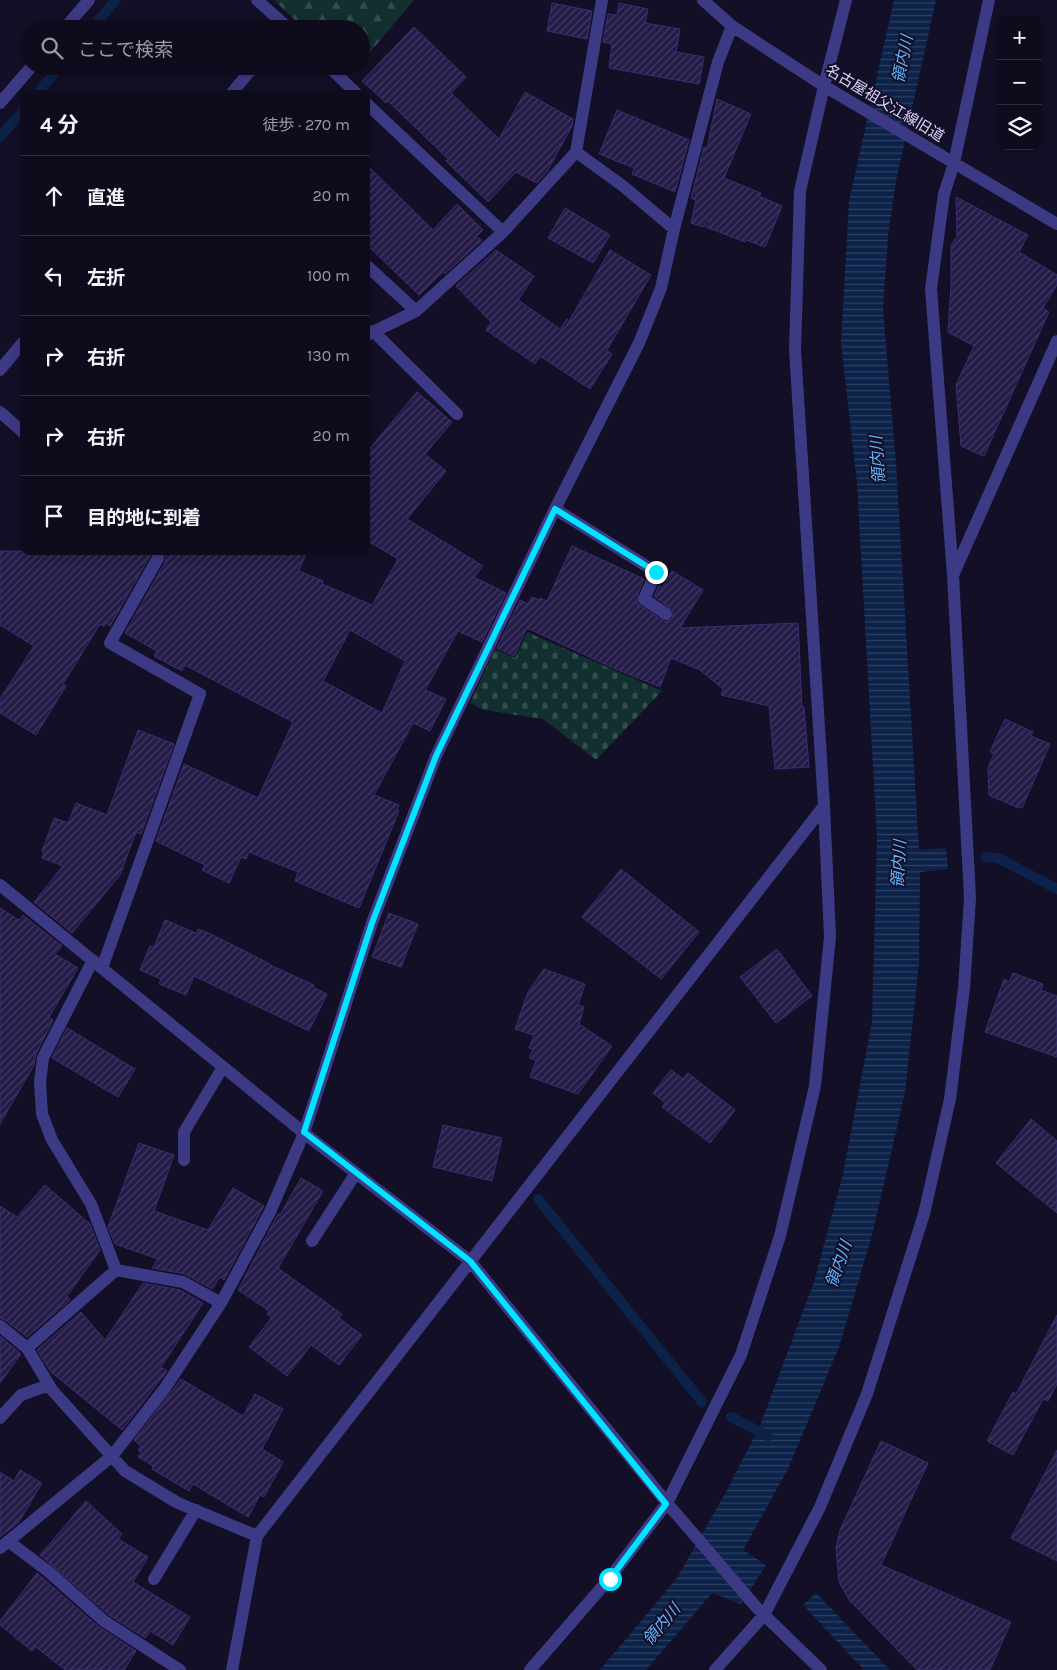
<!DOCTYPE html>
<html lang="ja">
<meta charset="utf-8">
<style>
body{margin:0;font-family:Karla,"Noto Sans JP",sans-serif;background:#171425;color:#f1f3f6}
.controls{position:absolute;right:15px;top:15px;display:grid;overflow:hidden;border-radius:10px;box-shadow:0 2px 12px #0003}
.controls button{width:45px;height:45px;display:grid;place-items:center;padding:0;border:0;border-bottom:1px solid #2e2b3b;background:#0e0b1c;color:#f1f3f6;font:25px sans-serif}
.stop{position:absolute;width:15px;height:15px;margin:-11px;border:4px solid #00e5ff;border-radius:50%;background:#fff}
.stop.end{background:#00e5ff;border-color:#fff;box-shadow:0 1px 5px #0008}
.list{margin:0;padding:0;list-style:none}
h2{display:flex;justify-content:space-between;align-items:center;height:65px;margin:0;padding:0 20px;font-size:21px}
h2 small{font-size:16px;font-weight:400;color:#9b9ba3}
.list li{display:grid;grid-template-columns:32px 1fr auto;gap:15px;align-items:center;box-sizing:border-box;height:80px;padding:0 20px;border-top:1px solid #2e2b3b}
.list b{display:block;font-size:19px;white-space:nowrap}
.list em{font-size:16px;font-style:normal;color:#9b9ba3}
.icon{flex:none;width:28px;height:28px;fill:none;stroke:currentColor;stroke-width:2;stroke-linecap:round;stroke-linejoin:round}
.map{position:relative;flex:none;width:1057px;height:1670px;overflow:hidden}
.search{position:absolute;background:#0e0b1c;box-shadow:0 2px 12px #0003;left:20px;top:20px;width:350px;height:55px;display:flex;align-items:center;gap:12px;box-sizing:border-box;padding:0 18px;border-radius:28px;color:#9b9ba3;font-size:19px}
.panel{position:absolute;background:#0e0b1c;box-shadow:0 2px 12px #0003;left:20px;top:90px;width:350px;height:465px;border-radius:10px}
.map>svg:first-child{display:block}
</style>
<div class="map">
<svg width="1057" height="1670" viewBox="0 0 1057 1670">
<defs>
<pattern id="forest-firs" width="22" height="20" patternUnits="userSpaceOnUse" patternTransform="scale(1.25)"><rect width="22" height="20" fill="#12302f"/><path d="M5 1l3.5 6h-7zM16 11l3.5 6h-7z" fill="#344d4e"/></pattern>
<pattern id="cemetery-stones" width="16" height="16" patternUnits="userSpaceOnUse" patternTransform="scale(1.25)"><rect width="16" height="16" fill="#12302f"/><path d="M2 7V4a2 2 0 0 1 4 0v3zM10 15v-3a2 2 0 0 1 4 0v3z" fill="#344d4e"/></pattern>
<pattern id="water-rules" width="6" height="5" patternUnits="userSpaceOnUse" patternTransform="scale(1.25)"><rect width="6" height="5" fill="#0c2248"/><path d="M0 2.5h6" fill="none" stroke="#2f4163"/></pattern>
<pattern id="building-hatch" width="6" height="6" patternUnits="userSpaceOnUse" patternTransform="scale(1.25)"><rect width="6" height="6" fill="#241b47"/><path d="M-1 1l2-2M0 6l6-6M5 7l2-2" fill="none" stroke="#433b63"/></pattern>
</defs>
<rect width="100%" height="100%" fill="#130f26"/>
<path fill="url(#forest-firs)" d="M 274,0 L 414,0 L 361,63 L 361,29 L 304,29 Z"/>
<path fill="url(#cemetery-stones)" d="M 527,632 L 662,691 L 596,760 L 543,719 L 484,710 L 470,703 L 495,649 L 515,658 Z"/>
<path fill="url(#water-rules)" d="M 894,0 L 936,0 L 896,181 L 888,236 L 883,309 L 896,463 L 919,850 L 946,848 L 948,869 L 920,872 L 919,963 L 905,1093 L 872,1235 L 839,1347 L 788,1469 L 743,1550 L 766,1565 L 741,1604 L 712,1593 L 646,1670 L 600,1670 L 677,1578 L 725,1494 L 761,1423 L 814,1282 L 843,1174 L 872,1022 L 877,837 L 857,483 L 841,344 L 849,201 Z
M 816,1593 L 890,1670 L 864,1670 L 803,1605 Z"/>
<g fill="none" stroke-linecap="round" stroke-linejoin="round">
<path stroke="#0c2248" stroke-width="10" d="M 91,29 L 116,0
M 37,94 L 60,66
M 0,137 L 24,109
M 985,857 L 998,858 L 1057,889
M 538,1199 L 702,1402
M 731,1417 L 768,1436"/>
</g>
<path fill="url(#building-hatch)" stroke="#3b2d73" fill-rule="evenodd" d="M 552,3 L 592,11 L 587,39 L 547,31 Z
M 619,3 L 648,9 L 645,23 L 680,29 L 676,52 L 704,57 L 699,84 L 609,68 L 612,44 L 603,42 L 608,14 L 617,15 Z
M 414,27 L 466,77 L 451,93 L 499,139 L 525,92 L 573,119 L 572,126 L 547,172 L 537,183 L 516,172 L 488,202 L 446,161 L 448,159 L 388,101 L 386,103 L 362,81 Z
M 717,99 L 751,114 L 724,178 L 761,193 L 759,196 L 782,206 L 765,247 L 746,240 L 745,242 L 706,227 L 709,220 L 707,219 L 704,227 L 691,223 L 696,200 L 691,198 L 704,147 L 707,148 Z
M 617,110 L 689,140 L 675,192 L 632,174 L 634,168 L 599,154 Z
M 366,164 L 433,230 L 457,204 L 483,230 L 476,237 L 482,240 L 445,274 L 443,272 L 419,295 L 366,244 Z
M 956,197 L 1028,235 L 1019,252 L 1057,275 L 1057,285 L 1043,308 L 1049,312 L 984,456 L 961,446 L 956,385 L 974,346 L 948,332 L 951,285 L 951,246 L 957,236 Z
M 565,208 L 610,235 L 593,263 L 548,238 Z
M 496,250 L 534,276 L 518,300 L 560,329 L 567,319 L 569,321 L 610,250 L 651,275 L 607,350 L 612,354 L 590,389 L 540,356 L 535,364 L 486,330 L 491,322 L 456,286 Z
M 417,392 L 452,422 L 425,454 L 446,471 L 407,519 L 483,566 L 474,577 L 506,593 L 482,642 L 458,631 L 425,690 L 446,699 L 430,731 L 413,723 L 374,795 L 399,805 L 397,810 L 399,811 L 359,908 L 295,881 L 298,872 L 249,852 L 246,859 L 241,857 L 229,883 L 202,870 L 205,865 L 156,841 L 184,764 L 258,798 L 293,722 L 185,665 L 182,671 L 154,656 L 157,651 L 125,633 L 165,562 L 166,551 L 307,551 L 299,571 L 323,581 L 322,584 L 372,605 L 398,559 L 366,540 L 366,453 ZM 350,630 L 405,661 L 382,713 L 323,681 Z
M 572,546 L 644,579 L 637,596 L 637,603 L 665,622 L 672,619 L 673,611 L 654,596 L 659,586 L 662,588 L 672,571 L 703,590 L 680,628 L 798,623 L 802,707 L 804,707 L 809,767 L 775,769 L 769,706 L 721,695 L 723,689 L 700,670 L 671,658 L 660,687 L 611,667 L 527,628 L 514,656 L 497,648 L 520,600 L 528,604 L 532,597 L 539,600 L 540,598 L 547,601 Z
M 0,551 L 150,551 L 150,556 L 110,626 L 106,623 L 104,626 L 100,624 L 63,684 L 66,686 L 36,735 L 0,713 L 0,699 L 34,646 L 0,625 Z
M 1005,719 L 1033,732 L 1031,736 L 1050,744 L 1022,808 L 1018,807 L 1018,808 L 989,795 L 988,768 L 994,754 L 990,752 Z
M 138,730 L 174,744 L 141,834 L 136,832 L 120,875 L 72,933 L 34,902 L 63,866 L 42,858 L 44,853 L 42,851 L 54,818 L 68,823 L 76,803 L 107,815 Z
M 621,869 L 699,932 L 661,979 L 582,917 Z
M 0,908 L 19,920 L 23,915 L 62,946 L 55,954 L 78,968 L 49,1017 L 53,1020 L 36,1054 L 34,1065 L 0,1124 Z
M 389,913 L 418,924 L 401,967 L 372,957 Z
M 165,920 L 196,933 L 198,929 L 211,934 L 270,964 L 270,965 L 314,985 L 313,987 L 327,994 L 309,1031 L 194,976 L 186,995 L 159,984 L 161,979 L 140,970 L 150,946 L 154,947 Z
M 777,949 L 812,996 L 776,1023 L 740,977 Z
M 544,969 L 585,984 L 578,1005 L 584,1007 L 579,1024 L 612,1046 L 578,1094 L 530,1077 L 536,1060 L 529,1058 L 533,1049 L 529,1048 L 534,1035 L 515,1029 L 528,992 Z
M 1013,973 L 1043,984 L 1041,990 L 1057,996 L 1057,1057 L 985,1032 L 1004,979 L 1009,982 Z
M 67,1028 L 135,1069 L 118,1097 L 52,1058 Z
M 671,1070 L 683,1079 L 688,1073 L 735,1110 L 710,1143 L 662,1107 L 665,1103 L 653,1093 Z
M 1031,1119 L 1057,1141 L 1057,1213 L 996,1163 Z
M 443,1125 L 502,1138 L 492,1181 L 433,1167 Z
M 139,1143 L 174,1155 L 154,1211 L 208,1230 L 233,1188 L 264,1206 L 224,1280 L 220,1277 L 212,1289 L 185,1274 L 152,1268 L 158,1259 L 115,1244 L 108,1227 Z
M 301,1178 L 323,1191 L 278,1268 L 342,1314 L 339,1318 L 362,1335 L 339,1365 L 311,1345 L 287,1376 L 249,1347 L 272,1317 L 267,1314 L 269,1311 L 238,1290 L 278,1214 L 280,1215 Z
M 45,1185 L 90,1224 L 100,1250 L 67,1296 L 70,1300 L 27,1337 L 5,1320 L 0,1318 L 0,1206 L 17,1217 Z
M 143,1283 L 180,1290 L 203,1303 L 161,1367 L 167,1371 L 122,1430 L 51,1372 L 37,1350 L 81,1312 L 105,1340 Z
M 1057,1315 L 1057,1384 L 1048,1401 L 1043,1399 L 1013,1455 L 987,1441 L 1013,1392 L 1016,1394 Z
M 0,1336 L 21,1354 L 0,1383 Z
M 181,1379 L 243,1416 L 255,1394 L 283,1409 L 262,1449 L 283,1462 L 264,1497 L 260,1495 L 248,1517 L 193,1484 L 189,1491 L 152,1469 L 153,1466 L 138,1457 L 141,1452 L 138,1450 L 141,1446 L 134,1440 Z
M 881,1441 L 928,1463 L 881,1565 L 1011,1622 L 990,1670 L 917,1670 L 849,1600 L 839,1582 L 836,1548 L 840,1530 Z
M 1057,1450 L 1057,1561 L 1011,1538 Z
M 20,1470 L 42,1483 L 19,1522 L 0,1537 L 0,1472 L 14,1481 Z
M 86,1501 L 122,1534 L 118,1539 L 148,1557 L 133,1582 L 190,1617 L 173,1645 L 150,1631 L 145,1638 L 109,1615 L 40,1555 Z
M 37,1573 L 99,1627 L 136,1651 L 124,1670 L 65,1670 L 36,1647 L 32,1651 L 0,1625 L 0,1621 Z"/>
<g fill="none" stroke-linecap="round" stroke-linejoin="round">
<path stroke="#3d3a85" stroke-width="12" d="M 257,0 L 287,27
M 703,0 L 732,26 L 824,86 L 1057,224
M 64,29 L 89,0
M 328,66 L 357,94
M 231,94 L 254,66
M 0,103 L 32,66
M 366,103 L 503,232 L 576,152 L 623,186 L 674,229
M 576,152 L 602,0
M 366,265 L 416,311 L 503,232
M 373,331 L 457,414
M 367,335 L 416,311
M 0,370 L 24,341
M 0,412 L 24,433
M 555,509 L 656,572 L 644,599 L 666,614
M 954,573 L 1057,341
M 0,885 L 304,1133 L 470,1261 L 667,1503 L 757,1608 L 821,1670
M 93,960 L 43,1058 L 40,1082 L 42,1114 L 52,1140 L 91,1204 L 116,1270 L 183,1282 L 221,1303
M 102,968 L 200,694 L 110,643 L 158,558 L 158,551
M 184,1160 L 184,1132 L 223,1067
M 312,1241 L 356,1173
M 116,1270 L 27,1348 L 52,1390 L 125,1471 L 178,1503 L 257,1536
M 0,1326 L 27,1348
M 0,1418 L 21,1395 L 49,1385
M 8,1541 L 49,1572 L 104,1621 L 180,1670
M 0,1548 L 112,1456 L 165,1388 L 221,1303 L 270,1212 L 304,1133 L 372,923 L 436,756 L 555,509 L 639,343 L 661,288 L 674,229 L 718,62 L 732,26
M 154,1579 L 196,1510
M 232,1670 L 257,1536 L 824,806
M 530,1670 L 609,1579 L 667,1503 L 741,1355 L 780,1236 L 815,1086 L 830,937 L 824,806 L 795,350 L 800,191 L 824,86 L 846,0
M 715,1670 L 764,1615 L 820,1507 L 867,1394 L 924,1214 L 950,1099 L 964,988 L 970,898 L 953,575 L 931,289 L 944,194 L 954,163 L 989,0"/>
</g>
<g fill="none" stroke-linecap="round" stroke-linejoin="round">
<path stroke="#00e5ff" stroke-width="6" d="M 610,1579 L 666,1504 L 470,1261 L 304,1132 L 372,923 L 436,756 L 555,509 L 656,572"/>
</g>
<g text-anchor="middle" stroke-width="4" stroke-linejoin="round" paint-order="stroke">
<g font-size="15" fill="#d9d4ff" stroke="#130f26">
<text transform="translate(885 103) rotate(31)" y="5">名古屋祖父江線旧道</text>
</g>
<g font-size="16" font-style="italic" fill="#62b6ff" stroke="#130f26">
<text transform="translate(902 59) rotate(-79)" y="6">領内川</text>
<text transform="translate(877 460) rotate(-94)" y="6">領内川</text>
<text transform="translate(898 864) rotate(-87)" y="6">領内川</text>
<text transform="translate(838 1264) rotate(-70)" y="6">領内川</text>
<text transform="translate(661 1624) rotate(-50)" y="6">領内川</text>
</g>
</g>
</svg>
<div class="controls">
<button>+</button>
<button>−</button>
<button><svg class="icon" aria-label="layers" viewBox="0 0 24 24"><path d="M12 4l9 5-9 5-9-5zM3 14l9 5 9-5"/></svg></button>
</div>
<div class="stop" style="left:610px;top:1579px"></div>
<div class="stop end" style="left:656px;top:572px"></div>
<div class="search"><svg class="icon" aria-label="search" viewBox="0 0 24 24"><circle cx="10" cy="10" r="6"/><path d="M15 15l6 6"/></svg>ここで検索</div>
<section class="panel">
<h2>4 分<small>徒歩 · 270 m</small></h2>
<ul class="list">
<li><svg class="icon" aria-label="ahead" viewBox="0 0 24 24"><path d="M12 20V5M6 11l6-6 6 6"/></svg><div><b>直進</b></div><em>20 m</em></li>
<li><svg class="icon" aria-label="left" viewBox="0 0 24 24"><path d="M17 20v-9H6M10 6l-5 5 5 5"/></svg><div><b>左折</b></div><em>100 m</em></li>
<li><svg class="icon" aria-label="right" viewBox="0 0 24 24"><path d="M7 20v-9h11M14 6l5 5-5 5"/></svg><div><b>右折</b></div><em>130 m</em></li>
<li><svg class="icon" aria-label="right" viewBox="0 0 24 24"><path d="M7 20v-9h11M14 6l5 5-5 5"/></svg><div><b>右折</b></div><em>20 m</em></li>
<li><svg class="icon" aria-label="arrive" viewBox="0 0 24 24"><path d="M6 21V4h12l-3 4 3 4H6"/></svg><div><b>目的地に到着</b></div></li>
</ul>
</section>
</div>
